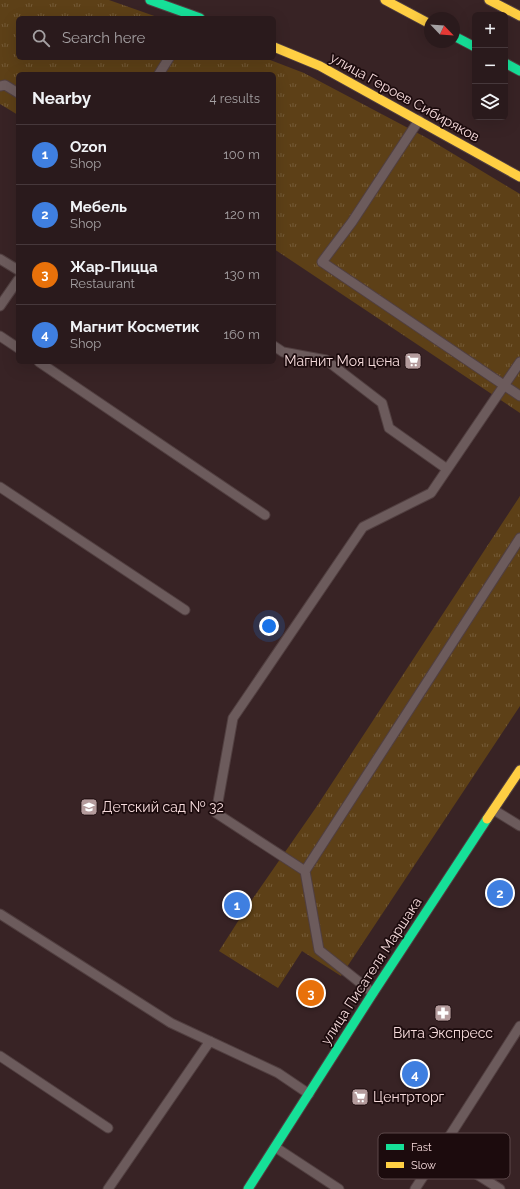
<!DOCTYPE html>
<meta charset="utf-8">
<style>
body{margin:0;font-family:Raleway,sans-serif;background:#322325;color:#f1f3f6}
.controls{position:absolute;right:12px;top:12px;display:grid;overflow:hidden;border-radius:6px;box-shadow:0 4px 16px #0002}
.controls button{width:36px;height:36px;display:grid;place-items:center;padding:0;border:0;border-bottom:1px solid #46383b;background:#2a1a1c;color:#f1f3f6;font:20px sans-serif}
.compass{position:absolute;left:424px;top:12px;width:36px;height:36px;border-radius:50%;background:#2a1a1c;box-shadow:0 4px 16px #0002;rotate:115deg}
.you{position:absolute;left:269px;top:626px;width:14px;height:14px;margin:-10px;border:3px solid #fff;border-radius:50%;background:#1a73e8;box-shadow:0 0 0 6px #1a73e833}
.badge{display:grid;place-items:center;width:26px;height:26px;border-radius:50%;background:#2563eb;color:#fff;font-size:13px;font-weight:700}
.pin{position:absolute;translate:-50% -50%;border:2px solid #fff;box-shadow:0 1px 4px #0006}
.list{margin:0;padding:0;list-style:none}
h2{display:flex;justify-content:space-between;align-items:center;height:52px;margin:0;padding:0 16px;font-size:17px}
h2 small{font-size:13px;font-weight:400;color:#a5a1a3}
.list li{display:grid;grid-template-columns:26px 1fr auto;gap:12px;align-items:center;box-sizing:border-box;height:60px;padding:0 16px;border-top:1px solid #46383b}
.list b{display:block;font-size:15px;white-space:nowrap}
.list p{margin:0;font-size:13px;white-space:nowrap;color:#a5a1a3}
.list em{font-size:13px;font-style:normal;color:#a5a1a3}
.icon{flex:none;width:22px;height:22px;fill:none;stroke:currentColor;stroke-width:2;stroke-linecap:round;stroke-linejoin:round}
.map{position:relative;flex:none;width:520px;height:1189px;overflow:hidden}
.search{position:absolute;background:#2a1a1c;box-shadow:0 4px 16px #0002;left:16px;top:16px;width:260px;height:44px;display:flex;align-items:center;gap:10px;box-sizing:border-box;padding:0 14px;border-radius:6px;color:#a5a1a3;font-size:15px}
.panel{position:absolute;background:#2a1a1c;box-shadow:0 4px 16px #0002;left:16px;top:72px;width:260px;height:292px;border-radius:6px}
.map>svg:first-child{display:block}
</style>
<div class="map">
<svg width="520" height="1189" viewBox="0 0 520 1189">
<defs>
<pattern id="park-tufts" width="24" height="20" patternUnits="userSpaceOnUse"><rect width="24" height="20" fill="#5d4017"/><path d="M3 7l-1-3M5 7V3M7 7l1-3M15 17l-1-3M17 17v-4M19 17l1-3" fill="none" stroke="#755b38"/></pattern>
</defs>
<rect width="100%" height="100%" fill="#382325"/>
<path fill="url(#park-tufts)" d="M 0,0 L 109,0 L 160,18 L 18,18 L 18,58 L 265,58 L 304,73 L 427,138 L 520,194 L 520,413 L 274,249 L 274,74 L 18,74 L 18,115 L 0,104 Z
M 520,496 L 520,706 L 341,976 L 302,951 L 278,988 L 219,951 L 251,901 L 317,806 Z"/>
<g fill="none" stroke-linecap="round" stroke-linejoin="round">
<g stroke="#513f40" stroke-width="11">
<path id="lane" d="M 159,74 L 169,58
M 0,86 L 5,85 L 18,93
M 419,120 L 352,222 L 322,262 L 520,396
M 0,259 L 18,270
M 0,306 L 18,280
M 0,336 L 18,348
M 274,346 L 283,352 L 326,360 L 382,403 L 389,428 L 447,469
M 39,362 L 265,515
M 0,487 L 185,610
M 494,810 L 520,826
M 305,871 L 520,538
M 0,914 L 171,1023 L 278,1073 L 309,1094
M 373,993 L 319,950 L 305,871 L 216,813 L 233,718 L 363,527 L 431,493 L 520,362
M 0,1056 L 108,1128
M 275,1147 L 339,1189
M 440,1151 L 520,1026
M 108,1189 L 210,1041
M 415,1189 L 440,1151 L 500,1189"/>
</g>
<g stroke="#513f40" stroke-width="11">
<path id="fast" d="M 150,0 L 200,18
M 454,36 L 475,47
M 505,63 L 520,71
M 248,1189 L 373,993 L 487,819"/>
</g>
<g stroke="#513f40" stroke-width="11">
<path id="slow" d="M 385,0 L 430,24
M 489,0 L 520,16
M 274,47 L 320,66 L 520,177
M 487,819 L 520,770"/>
</g>
<use href="#lane" stroke="#6c5b5c" stroke-width="9"/>
<use href="#fast" stroke="#16e098" stroke-width="9"/>
<use href="#slow" stroke="#ffcf43" stroke-width="9"/>
</g>
<defs>
<g id="supermarket-square" transform="scale(0.9)"><rect x="-9" y="-9" width="18" height="18" rx="4" fill="#b49b9c" stroke="#1c0b0d"/><path d="M-6-5.5h2.5l.6 2H6L4.5 2H-2.5L-4.4-4H-6ZM-1.5 3.2a1.3 1.3 0 1 0 .1 0ZM3 3.2a1.3 1.3 0 1 0 .1 0Z" fill="#fff"/></g>
<g id="school-square" transform="scale(0.9)"><rect x="-9" y="-9" width="18" height="18" rx="4" fill="#b49b9c" stroke="#1c0b0d"/><path d="M0-5L7-2L0 1L-7-2ZM-4 1L0 2.5L4 1V4Q0 6-4 4Z" fill="#fff"/></g>
<g id="pharmacy-square" transform="scale(0.9)"><rect x="-9" y="-9" width="18" height="18" rx="4" fill="#b49b9c" stroke="#1c0b0d"/><path d="M-2-6h4v4h4v4h-4v4h-4v-4h-4v-4h4Z" fill="#fff"/></g>
</defs>
<g fill-rule="evenodd">
<use href="#supermarket-square" x="413" y="361"/>
<use href="#school-square" x="89" y="807"/>
<use href="#pharmacy-square" x="443" y="1013"/>
<use href="#supermarket-square" x="360" y="1097"/>
</g>
<g text-anchor="middle" stroke-width="3.5" stroke-linejoin="round" paint-order="stroke">
<g font-size="14" fill="#f6dbdc" stroke="#1c0b0d">
<text transform="translate(405 97) rotate(29)" y="5">улица Героев Сибиряков</text>
<text transform="translate(371 971) rotate(-57)" y="5">улица Писателя Маршака</text>
</g>
<g font-size="14" fill="#f6dbdc" stroke="#1c0b0d" text-anchor="start">
<text x="400" y="366" text-anchor="end">Магнит Моя цена</text>
<text x="102" y="812">Детский сад № 32</text>
<text x="443" y="1038" text-anchor="middle">Вита Экспресс</text>
<text x="373" y="1102">Центрторг</text>
</g>
</g>
<rect x="378" y="1133" width="132" height="46" rx="6" fill="#1c0b0d" stroke="#5d494b" stroke-width="1"/>
<rect x="386" y="1144" width="18" height="6" fill="#16e098"/>
<rect x="386" y="1162" width="18" height="6" fill="#ffcf43"/>
<g font-size="11" fill="#f6dbdc">
<text x="411" y="1151">Fast</text>
<text x="411" y="1169">Slow</text>
</g>
</svg>
<div class="controls">
<button>+</button>
<button>−</button>
<button><svg class="icon" aria-label="layers" viewBox="0 0 24 24"><path d="M12 4l9 5-9 5-9-5zM3 14l9 5 9-5"/></svg></button>
</div>
<svg class="compass" viewBox="-18 -18 36 36"><path d="M0-13l5 13h-10z" fill="#e53935"/><path d="M0 13l5-13h-10z" fill="#a5a1a3"/></svg>
<div class="you"></div>
<div class="pin badge" style="left:237px;top:905px;background:#3f7fe0">1</div>
<div class="pin badge" style="left:500px;top:893px;background:#3f7fe0">2</div>
<div class="pin badge" style="left:311px;top:993px;background:#e8710a">3</div>
<div class="pin badge" style="left:415px;top:1074px;background:#3f7fe0">4</div>
<div class="search"><svg class="icon" aria-label="search" viewBox="0 0 24 24"><circle cx="10" cy="10" r="6"/><path d="M15 15l6 6"/></svg>Search here</div>
<section class="panel">
<h2>Nearby<small>4 results</small></h2>
<ul class="list">
<li><span class="badge" style="background:#3f7fe0">1</span><div><b>Ozon</b><p>Shop</p></div><em>100 m</em></li>
<li><span class="badge" style="background:#3f7fe0">2</span><div><b>Мебель</b><p>Shop</p></div><em>120 m</em></li>
<li><span class="badge" style="background:#e8710a">3</span><div><b>Жар-Пицца</b><p>Restaurant</p></div><em>130 m</em></li>
<li><span class="badge" style="background:#3f7fe0">4</span><div><b>Магнит Косметик</b><p>Shop</p></div><em>160 m</em></li>
</ul>
</section>
</div>
